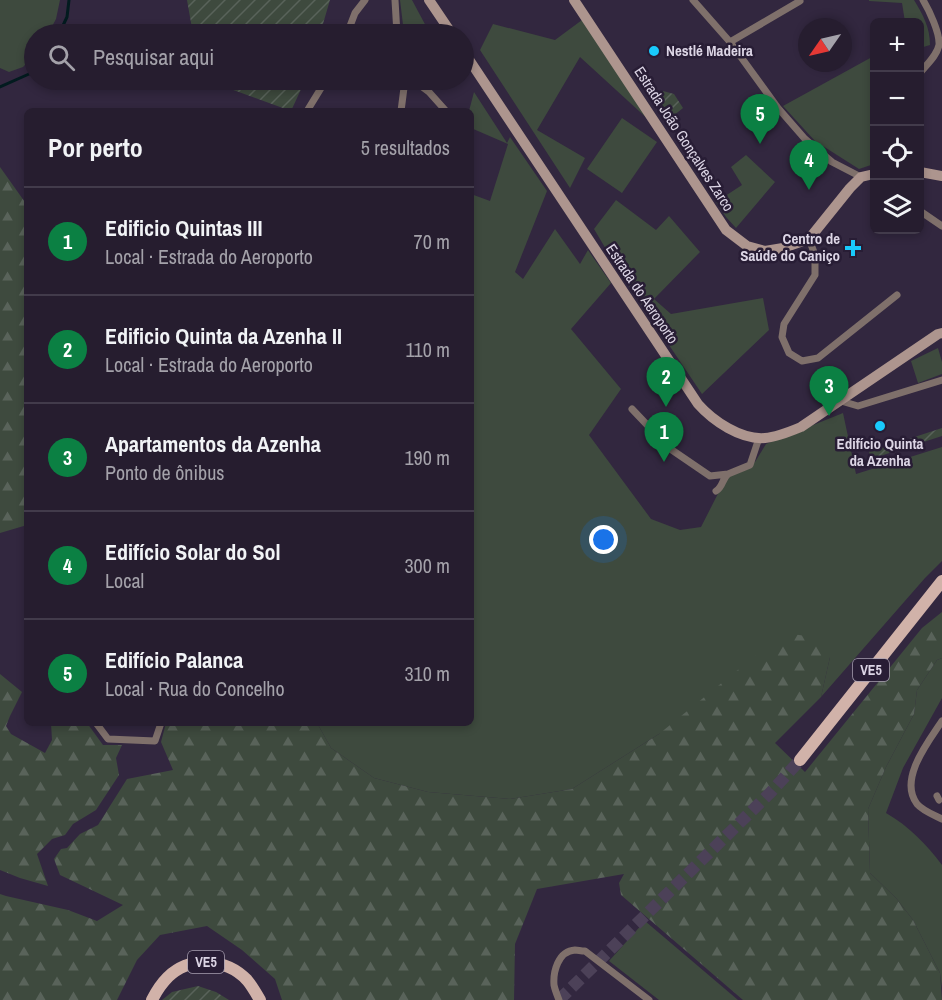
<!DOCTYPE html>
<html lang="pt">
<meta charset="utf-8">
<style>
body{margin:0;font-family:"Archivo Narrow",sans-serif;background:#322a3b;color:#f1f3f6}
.controls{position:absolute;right:18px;top:18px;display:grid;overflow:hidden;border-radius:9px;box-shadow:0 3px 9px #0003}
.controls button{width:54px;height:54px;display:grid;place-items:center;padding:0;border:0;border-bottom:2px solid #423b4b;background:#261d2f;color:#f1f3f6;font:30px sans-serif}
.compass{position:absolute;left:798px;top:18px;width:54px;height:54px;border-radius:50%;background:#261d2f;box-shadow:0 3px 9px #0003;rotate:236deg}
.you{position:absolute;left:604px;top:540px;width:21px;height:21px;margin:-15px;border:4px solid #fff;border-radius:50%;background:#1a73e8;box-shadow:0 0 0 9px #1a73e833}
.badge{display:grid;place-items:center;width:39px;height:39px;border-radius:50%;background:#0b8043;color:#fff;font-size:20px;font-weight:700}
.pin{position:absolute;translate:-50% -50px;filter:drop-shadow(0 2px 3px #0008)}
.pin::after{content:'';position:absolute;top:32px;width:21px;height:18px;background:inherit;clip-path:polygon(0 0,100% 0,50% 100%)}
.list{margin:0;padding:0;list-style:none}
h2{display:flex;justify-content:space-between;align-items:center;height:78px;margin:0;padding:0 24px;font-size:26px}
h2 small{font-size:20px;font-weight:400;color:#a4a2aa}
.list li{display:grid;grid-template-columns:39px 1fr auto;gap:18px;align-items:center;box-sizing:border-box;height:108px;padding:0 24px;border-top:2px solid #423b4b}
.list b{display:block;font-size:22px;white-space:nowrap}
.list p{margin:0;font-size:20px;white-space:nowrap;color:#a4a2aa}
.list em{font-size:20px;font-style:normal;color:#a4a2aa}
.icon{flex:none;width:33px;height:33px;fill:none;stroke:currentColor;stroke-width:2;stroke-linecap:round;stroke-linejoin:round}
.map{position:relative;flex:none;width:942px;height:1000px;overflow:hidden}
.search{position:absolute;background:#261d2f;box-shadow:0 3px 9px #0003;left:24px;top:24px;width:450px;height:66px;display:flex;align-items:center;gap:15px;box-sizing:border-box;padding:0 21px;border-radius:33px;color:#a4a2aa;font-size:22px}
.panel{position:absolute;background:#261d2f;box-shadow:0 3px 9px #0003;left:24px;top:108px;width:450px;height:618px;border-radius:9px}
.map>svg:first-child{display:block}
</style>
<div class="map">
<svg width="942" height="1000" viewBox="0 0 942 1000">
<defs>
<pattern id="forest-firs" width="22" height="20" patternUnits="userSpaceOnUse" patternTransform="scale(1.5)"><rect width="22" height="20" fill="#3e4a3e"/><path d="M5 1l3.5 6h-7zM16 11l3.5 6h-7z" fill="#59635a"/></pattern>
<pattern id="garden-furrows" width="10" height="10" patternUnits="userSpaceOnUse" patternTransform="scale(1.5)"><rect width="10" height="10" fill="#3e4a3e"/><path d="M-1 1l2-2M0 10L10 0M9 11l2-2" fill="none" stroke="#59635a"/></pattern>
</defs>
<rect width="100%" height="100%" fill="#32273f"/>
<path fill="#3e4a3e" d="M 0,0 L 60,0 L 56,19 L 48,34 L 34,34 L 34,55 L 23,67 L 9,72 L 0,68 Z
M 400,0 L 412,0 L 427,28 L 433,29 L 441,34 L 404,33 Z
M 869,0 L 914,0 C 923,15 930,27 930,45 L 920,48 L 920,22 L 905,22 L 902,3 L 869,1 Z
M 582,20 L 651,122 L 580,57 L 537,130 L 585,158 L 570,188 L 480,50 L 493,24 L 555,40 Z
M 872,57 L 874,62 L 874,164 L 859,169 L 815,141 L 783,106 Z
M 474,92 L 507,143 L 510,137 L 547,191 L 515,272 L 523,279 L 555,229 L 580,264 L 588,250 L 611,283 L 571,329 L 621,389 L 589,435 L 651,519 L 680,530 L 701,527 L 729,472 L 755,462 L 766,444 L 843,413 L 856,474 L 942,447 L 942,561 L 925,578 L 821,697 L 830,657 L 659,734 L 572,789 L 510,799 L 428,792 L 374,778 L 331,748 L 317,723 L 471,723 L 471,194 L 490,201 L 508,144 L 471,128 L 471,111 L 469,111 Z
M 622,118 L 657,142 L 622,193 L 587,169 Z
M 746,155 L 775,182 L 736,228 L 726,217 L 716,202 L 742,185 L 731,167 Z
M 616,200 L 656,230 L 669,216 L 700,252 L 654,299 L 671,314 L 763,298 L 769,330 L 702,394 L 619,271 L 594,229 Z
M 938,348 L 942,362 L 942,374 L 918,383 L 911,361 Z
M 942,658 L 942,698 L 903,768 L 886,813 C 909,826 927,845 942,865 L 942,989 L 940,973 L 913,920 L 896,898 L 870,873 L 868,809 L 886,767 L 914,714 L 917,690 L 937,660 Z
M 645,921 L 738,1000 L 659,1000 L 609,961 Z"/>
<path fill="url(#forest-firs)" d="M 0,167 L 27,205 L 27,525 L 0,533 Z
M 942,612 L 942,658 L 937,660 L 917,690 L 914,714 L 886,767 L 868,809 L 870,873 L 896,898 L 913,920 L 940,973 L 942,1000 L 743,1000 L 621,895 L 619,883 L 624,874 L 537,889 L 515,944 L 514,1000 L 282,1000 L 275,979 L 242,950 L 207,926 L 160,935 L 137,960 L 117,1000 L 0,1000 L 0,894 L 6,896 L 68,910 L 97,921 L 123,905 L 60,875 L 54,859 L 61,849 L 67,848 L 80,834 L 98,825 L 127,779 L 173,770 L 161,742 L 166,723 L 317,723 L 331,748 L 374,778 L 428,792 L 510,799 L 572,789 L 659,734 L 783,633 L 815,637 L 830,657 L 821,697 L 775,743 L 805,772 L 922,628 Z
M 0,674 L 22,692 L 10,716 L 6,726 L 11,734 L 45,753 L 52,740 L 51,723 L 87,723 L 103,745 L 122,745 L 116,758 L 119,775 L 96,810 L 73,824 L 65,835 L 52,839 L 37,854 L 48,886 L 20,878 L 0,870 Z"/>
<path fill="url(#garden-furrows)" d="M 187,0 L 330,0 L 320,34 L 193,34 Z
M 224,80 L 296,80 L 303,85 L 291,111 L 225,87 Z
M 663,91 L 674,94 L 683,108 L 668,120 L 651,98 Z
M 942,428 L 942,436 L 871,459 L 869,452 Z
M 198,986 L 216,992 L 229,1000 L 162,1000 L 172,992 Z"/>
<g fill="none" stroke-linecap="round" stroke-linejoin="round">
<path stroke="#021b1f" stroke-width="3" d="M 59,34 L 67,17 L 69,0
M 0,87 L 29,74 L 34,68"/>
<path stroke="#4c4158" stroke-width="12" stroke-dasharray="12 6" stroke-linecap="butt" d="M 559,1000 L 771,792 L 800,760"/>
<path stroke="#7f706b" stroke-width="7" d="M 395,0 L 397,34
M 693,0 L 730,42 L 778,108 L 805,139 L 832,162 L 861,177
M 347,34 L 355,13 L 365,0
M 730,42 L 800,1
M 920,73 C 926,65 937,56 939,45 C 940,33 929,10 923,0
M 413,80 L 429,92 L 446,111
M 307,111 L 326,80
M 401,111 L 405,80
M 920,211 L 942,226
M 809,239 L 815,255 L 815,275 L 784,324 L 782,337 L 789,353 L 802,361 L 818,358 L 897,295
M 841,401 L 858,406 L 942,380
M 632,409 L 669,448 L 710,476 L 728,474
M 716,491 C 723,487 722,479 728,474 L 750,465 L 759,438
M 942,721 C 929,741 898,779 917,804 C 923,811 934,815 942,819
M 96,723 L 108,739 L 155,741 L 161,723
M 937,796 L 939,800
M 559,1000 C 557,995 555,990 554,985 C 553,972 558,951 575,950 C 578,950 581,951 585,951 L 649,1000"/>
<path stroke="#ad958e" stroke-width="10" d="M 429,0 L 452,34
M 574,0 L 726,230 L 747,246 L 765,251 L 783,248 L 809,239 L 850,188 L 861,177 L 874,174
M 464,52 L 698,404 C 713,421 741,440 765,438 C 777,437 789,432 801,427 L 938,334 L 942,333
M 920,172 L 942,176"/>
<path stroke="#d1b2a9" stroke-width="12" d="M 800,760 L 942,581
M 152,1000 C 156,992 161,984 168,977 C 190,956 226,958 247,980 C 252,986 256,993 260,1000"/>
</g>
<g fill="#19cafc" stroke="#281d35" stroke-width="2">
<circle cx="654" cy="51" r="6"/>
<path d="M850 239h6v6h6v6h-6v6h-6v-6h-6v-6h6z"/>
<circle cx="880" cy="426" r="6"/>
</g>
<g text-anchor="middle" stroke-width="5" stroke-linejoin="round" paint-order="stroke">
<g fill="#281d35" stroke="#a69eb0" stroke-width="1.5">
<rect x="853" y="659" width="36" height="22" rx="4.5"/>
<rect x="188" y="951" width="36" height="22" rx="4.5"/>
</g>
<g font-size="14" font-weight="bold" fill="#dcd5e5">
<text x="871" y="675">VE5</text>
<text x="206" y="967">VE5</text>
</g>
<g font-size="15" font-weight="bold" fill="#dcd5e5" stroke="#281d35" text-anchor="start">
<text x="666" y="56">Nestlé Madeira</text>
<text x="840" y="244" text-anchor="end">Centro de<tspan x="840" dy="17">Saúde do Caniço</tspan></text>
<text x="880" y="449" text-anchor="middle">Edifício Quinta<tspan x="880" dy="17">da Azenha</tspan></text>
</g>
<g font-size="15" fill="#dcd5e5" stroke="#281d35">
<text transform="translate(684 139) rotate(57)" y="5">Estrada João Gonçalves Zarco</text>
<text transform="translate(642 294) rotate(56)" y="5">Estrada do Aeroporto</text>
</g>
</g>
</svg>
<div class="controls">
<button>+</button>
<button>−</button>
<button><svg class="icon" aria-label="locate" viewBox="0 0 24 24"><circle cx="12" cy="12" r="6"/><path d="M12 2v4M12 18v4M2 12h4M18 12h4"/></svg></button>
<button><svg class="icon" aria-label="layers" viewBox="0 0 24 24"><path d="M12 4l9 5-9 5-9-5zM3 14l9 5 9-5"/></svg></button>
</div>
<svg class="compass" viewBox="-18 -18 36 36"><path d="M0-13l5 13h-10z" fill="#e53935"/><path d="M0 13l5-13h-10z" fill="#a4a2aa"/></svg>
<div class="you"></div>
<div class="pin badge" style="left:664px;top:462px">1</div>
<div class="pin badge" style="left:666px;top:407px">2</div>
<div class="pin badge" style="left:829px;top:416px">3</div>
<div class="pin badge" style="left:809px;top:190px">4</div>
<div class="pin badge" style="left:760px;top:144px">5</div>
<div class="search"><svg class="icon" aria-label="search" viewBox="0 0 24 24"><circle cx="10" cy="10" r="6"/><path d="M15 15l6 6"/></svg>Pesquisar aqui</div>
<section class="panel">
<h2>Por perto<small>5 resultados</small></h2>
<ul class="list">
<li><span class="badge">1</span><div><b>Edificio Quintas III</b><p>Local · Estrada do Aeroporto</p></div><em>70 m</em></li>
<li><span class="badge">2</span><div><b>Edificio Quinta da Azenha II</b><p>Local · Estrada do Aeroporto</p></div><em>110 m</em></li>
<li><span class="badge">3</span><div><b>Apartamentos da Azenha</b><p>Ponto de ônibus</p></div><em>190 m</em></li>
<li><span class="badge">4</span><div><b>Edifício Solar do Sol</b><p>Local</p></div><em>300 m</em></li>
<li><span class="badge">5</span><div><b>Edifício Palanca</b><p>Local · Rua do Concelho</p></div><em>310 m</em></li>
</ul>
</section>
</div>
